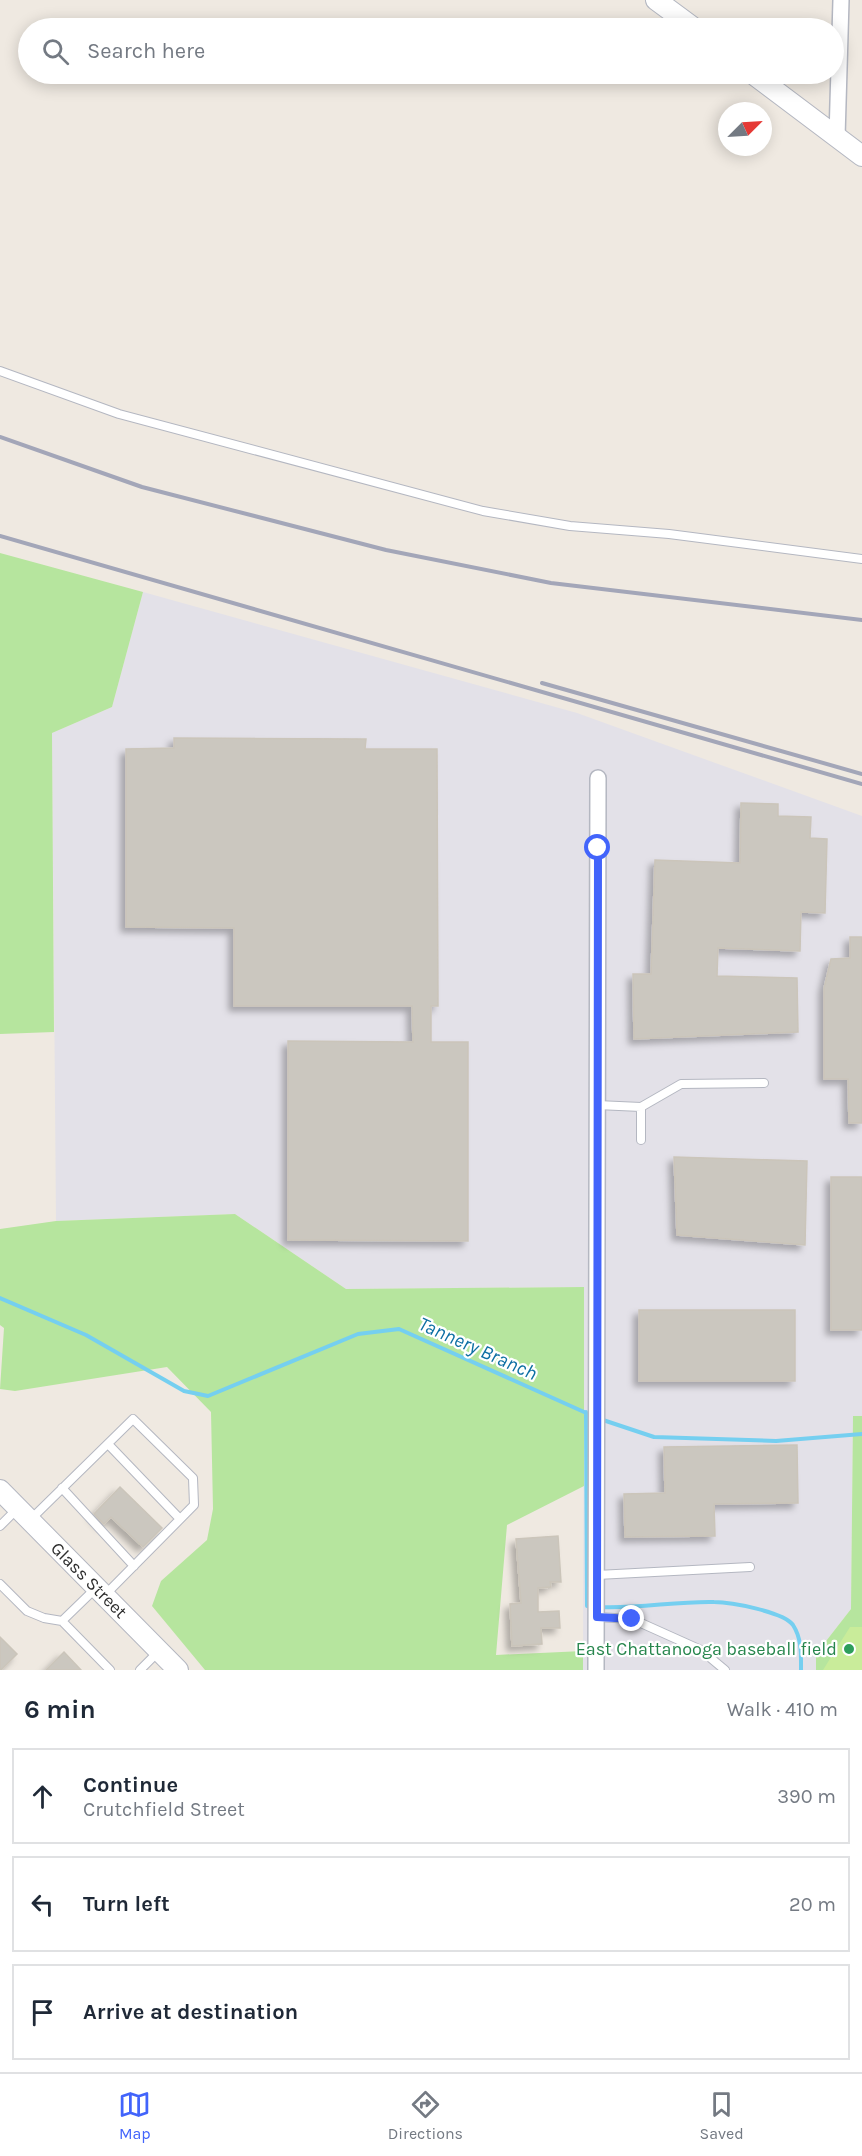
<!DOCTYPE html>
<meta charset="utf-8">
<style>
body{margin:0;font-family:Karla,sans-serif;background:#f2f2f3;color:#1f2937}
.compass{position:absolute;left:718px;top:102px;width:54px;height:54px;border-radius:50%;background:#fff;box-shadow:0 3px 15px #0003;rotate:66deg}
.stop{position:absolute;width:18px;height:18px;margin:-14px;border:4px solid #4264fb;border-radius:50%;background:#fff}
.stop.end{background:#4264fb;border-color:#fff;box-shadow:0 2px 6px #0008}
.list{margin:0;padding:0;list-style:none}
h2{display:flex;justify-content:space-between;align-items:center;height:78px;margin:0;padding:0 24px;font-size:26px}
h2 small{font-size:20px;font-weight:400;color:#747a83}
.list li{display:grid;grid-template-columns:39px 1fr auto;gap:18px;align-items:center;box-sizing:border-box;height:96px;margin:0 12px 12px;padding:0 12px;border:2px solid #e0e1e3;border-radius:0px}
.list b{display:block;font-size:22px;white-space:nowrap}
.list p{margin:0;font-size:20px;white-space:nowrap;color:#747a83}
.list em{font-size:20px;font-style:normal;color:#747a83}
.icon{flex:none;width:33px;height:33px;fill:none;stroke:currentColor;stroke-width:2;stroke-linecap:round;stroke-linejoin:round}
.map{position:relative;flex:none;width:862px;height:1670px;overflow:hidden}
.search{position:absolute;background:#fff;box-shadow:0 3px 15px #0003;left:18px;right:18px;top:18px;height:66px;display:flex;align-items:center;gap:15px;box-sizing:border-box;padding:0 21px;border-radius:33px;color:#747a83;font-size:22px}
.sheet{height:402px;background:#fff}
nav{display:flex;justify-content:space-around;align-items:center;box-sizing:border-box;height:84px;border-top:2px solid #e0e1e3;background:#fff;font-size:16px;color:#747a83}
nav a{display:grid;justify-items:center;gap:3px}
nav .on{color:#4264fb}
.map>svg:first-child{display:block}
</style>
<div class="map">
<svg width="862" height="1670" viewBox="0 0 862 1670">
<defs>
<filter id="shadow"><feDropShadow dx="-5" dy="5" stdDeviation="3" flood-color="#0004"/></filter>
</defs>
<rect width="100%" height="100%" fill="#efe9e1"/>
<path fill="#e3e1e8" d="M 143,592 L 577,713 L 862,816 L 862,1416 L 853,1417 L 851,1609 L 816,1654 L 816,1670 L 583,1670 L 584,1287 L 346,1289 L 235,1214 L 56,1221 L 52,733 L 112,707 Z"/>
<path fill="#b6e59e" d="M 0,553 L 143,592 L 112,707 L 52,733 L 54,1032 L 0,1034 Z
M 235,1214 L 346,1289 L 584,1287 L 584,1486 L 507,1525 L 496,1655 L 583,1651 L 583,1670 L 205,1670 L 152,1606 L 161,1581 L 207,1540 L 213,1509 L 211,1412 L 167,1367 L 15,1391 L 0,1389 L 4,1328 L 0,1325 L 0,1229 L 56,1221 Z
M 853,1416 L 862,1416 L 862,1670 L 816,1670 L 816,1654 L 851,1609 Z"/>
<path fill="#c9ec9a" d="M 850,1627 L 862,1627 L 862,1670 L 823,1670 Z"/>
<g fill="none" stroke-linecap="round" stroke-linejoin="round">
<path stroke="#75cff0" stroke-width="4" d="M 0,1298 L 86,1335 L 184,1391 L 208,1396 L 358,1334 L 399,1329 L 593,1416
M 586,1412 L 587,1606 L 592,1607
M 600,1419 L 654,1437 L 776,1441 L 862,1434
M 599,1607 C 638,1609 676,1601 714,1602 C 731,1602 784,1612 793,1625 C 802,1639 801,1655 801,1670"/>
</g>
<path fill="#cbc7bf" stroke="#cbc5ba" stroke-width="1.5" filter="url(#shadow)" d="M 174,738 L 366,739 L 365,749 L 437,749 L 438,1006 L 431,1006 L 431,1042 L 468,1042 L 468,1241 L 288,1240 L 288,1041 L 413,1042 L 412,1006 L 234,1006 L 234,928 L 126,927 L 126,749 L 174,748 Z
M 741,803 L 778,804 L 778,816 L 811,817 L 810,838 L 827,839 L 825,913 L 801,912 L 800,951 L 718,948 L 717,976 L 797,978 L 798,1032 L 634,1039 L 633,974 L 651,974 L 655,860 L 740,863 Z
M 850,937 L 862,937 L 862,1123 L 849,1123 L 848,1079 L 824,1079 L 824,988 L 831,959 L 850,958 Z
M 674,1157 L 807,1161 L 805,1245 L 677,1235 Z
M 831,1177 L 862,1177 L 862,1330 L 831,1330 Z
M 639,1310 L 795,1310 L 795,1381 L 639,1381 Z
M 797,1445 L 798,1503 L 714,1504 L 715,1536 L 625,1537 L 624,1494 L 665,1493 L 664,1447 Z
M 120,1487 L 162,1528 L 143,1547 L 111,1517 L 104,1524 L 94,1514 Z
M 558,1536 L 561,1582 L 550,1582 L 551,1587 L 538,1588 L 538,1612 L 559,1611 L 560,1628 L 541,1628 L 542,1644 L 512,1646 L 510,1604 L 521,1603 L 516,1539 Z
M 0,1637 L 17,1654 L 1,1670 L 0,1670 Z
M 64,1652 L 81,1670 L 46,1670 Z"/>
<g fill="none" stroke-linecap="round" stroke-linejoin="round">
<g stroke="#b4b7c1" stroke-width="10">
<path id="service" d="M 0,371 L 119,414 L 483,511 L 570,526 L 669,534 L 862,559
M 597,1105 L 641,1107 L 641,1140
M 641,1107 L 681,1084 L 764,1083
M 108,1444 L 180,1519
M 62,1488 L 134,1566
M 30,1520 L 133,1419 L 193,1478 L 194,1505 L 106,1594
M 0,1526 L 18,1508
M 597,1575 L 750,1567
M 0,1584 L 27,1611 L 44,1618 L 62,1621 L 110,1670
M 597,1617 L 632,1619 L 701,1650 L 725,1670
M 62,1621 L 95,1589
M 140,1670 L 158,1652"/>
</g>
<g stroke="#b4b7c1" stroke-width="18">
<path id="minor" d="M 837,137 L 841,0
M 596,1670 L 598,778"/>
</g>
<g stroke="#b4b7c1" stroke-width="22">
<path id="tertiary" d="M 656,0 L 694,28
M 753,74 L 862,156
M 0,1490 L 178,1670"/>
</g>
<use href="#service" stroke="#fff" stroke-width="8"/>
<use href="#minor" stroke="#fff" stroke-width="15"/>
<use href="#tertiary" stroke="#fff" stroke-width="20"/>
<path stroke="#a3a6b8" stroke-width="4" d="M 0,437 L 142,487 L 386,550 L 551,583 L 862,620
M 0,536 L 862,784
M 542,683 L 862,774"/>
</g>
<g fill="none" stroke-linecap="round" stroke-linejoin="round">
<path stroke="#4264fb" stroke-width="8" d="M 598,848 L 597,1617 L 632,1619"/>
</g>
<circle fill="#2e9e5b" stroke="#fff" stroke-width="2" cx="849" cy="1649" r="6"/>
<g text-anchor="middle" stroke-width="4.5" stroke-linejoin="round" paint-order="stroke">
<g font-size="18" fill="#2e2e2e" stroke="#fff">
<text transform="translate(89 1580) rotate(45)" y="6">Glass Street</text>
</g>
<g font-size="18" fill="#27864d" stroke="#fff" text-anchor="end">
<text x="837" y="1655">East Chattanooga baseball field</text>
</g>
<g font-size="20" font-style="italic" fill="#0d6fa3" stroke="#fff">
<text transform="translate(478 1348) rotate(24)" y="7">Tannery Branch</text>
</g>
</g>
</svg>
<svg class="compass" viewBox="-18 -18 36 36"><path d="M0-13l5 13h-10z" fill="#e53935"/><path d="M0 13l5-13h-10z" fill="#747a83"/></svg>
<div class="stop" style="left:598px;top:848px"></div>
<div class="stop end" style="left:632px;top:1619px"></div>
<div class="search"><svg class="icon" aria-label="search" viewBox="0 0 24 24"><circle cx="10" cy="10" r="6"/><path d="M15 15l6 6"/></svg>Search here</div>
</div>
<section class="sheet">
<h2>6 min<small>Walk · 410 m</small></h2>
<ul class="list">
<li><svg class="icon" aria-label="ahead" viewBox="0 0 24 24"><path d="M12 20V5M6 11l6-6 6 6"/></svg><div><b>Continue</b><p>Crutchfield Street</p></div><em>390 m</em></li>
<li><svg class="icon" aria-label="left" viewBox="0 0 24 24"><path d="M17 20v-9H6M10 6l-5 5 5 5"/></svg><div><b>Turn left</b></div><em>20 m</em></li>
<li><svg class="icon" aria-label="arrive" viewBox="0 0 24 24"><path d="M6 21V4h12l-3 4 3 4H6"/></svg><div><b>Arrive at destination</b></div></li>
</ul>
</section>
<nav>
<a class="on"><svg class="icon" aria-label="map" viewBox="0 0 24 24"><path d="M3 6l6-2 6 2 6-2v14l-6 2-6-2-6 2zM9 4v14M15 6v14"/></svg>Map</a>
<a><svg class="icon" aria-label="directions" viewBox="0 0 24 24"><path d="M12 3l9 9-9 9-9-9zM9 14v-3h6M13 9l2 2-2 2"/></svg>Directions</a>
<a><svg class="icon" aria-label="saved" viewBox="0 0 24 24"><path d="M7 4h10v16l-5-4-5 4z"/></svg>Saved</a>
</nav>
